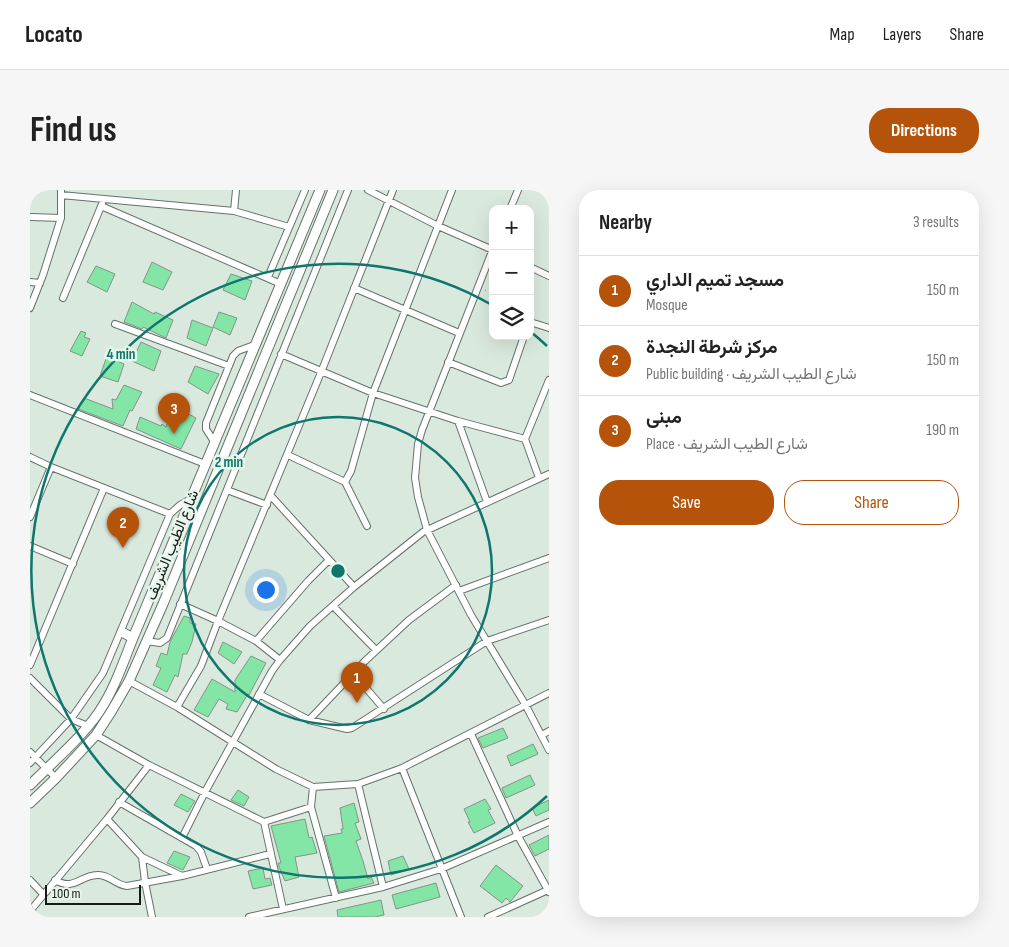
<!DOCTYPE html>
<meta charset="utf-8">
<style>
body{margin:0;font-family:"Sofia Sans Condensed",Vazirmatn,sans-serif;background:#f6f6f6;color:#222}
.controls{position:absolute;right:15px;top:15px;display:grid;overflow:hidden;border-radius:10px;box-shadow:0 5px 20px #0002}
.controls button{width:45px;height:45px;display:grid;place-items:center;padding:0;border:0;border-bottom:1px solid #e0e0e0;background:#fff;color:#222;font:25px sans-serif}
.scale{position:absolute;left:15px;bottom:12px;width:96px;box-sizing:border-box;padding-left:5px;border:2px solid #151a16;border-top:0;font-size:14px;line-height:18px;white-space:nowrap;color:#151a16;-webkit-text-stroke:4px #e7f6eb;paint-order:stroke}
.you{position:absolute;left:235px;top:399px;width:18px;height:18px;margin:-12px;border:4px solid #fff;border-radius:50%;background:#1a73e8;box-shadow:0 0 0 8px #1a73e833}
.badge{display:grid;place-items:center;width:32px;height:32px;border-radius:50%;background:#b45309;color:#fff;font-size:16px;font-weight:700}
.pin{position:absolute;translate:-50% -41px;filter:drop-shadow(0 1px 2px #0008)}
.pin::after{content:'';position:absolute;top:26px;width:18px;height:15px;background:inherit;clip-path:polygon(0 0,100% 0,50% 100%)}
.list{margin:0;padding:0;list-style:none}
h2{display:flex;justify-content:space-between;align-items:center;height:65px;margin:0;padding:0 20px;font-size:21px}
h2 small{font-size:16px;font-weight:400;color:#767676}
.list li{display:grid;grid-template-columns:32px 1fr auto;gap:15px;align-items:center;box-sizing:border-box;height:70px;padding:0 20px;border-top:1px solid #e0e0e0}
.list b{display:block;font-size:19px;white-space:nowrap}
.list p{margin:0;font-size:16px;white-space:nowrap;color:#767676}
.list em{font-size:16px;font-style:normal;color:#767676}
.actions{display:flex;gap:10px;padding:15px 20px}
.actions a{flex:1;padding:11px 0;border:1px solid #b45309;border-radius:20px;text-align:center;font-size:18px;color:#b45309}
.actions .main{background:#b45309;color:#fff}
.icon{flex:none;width:28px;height:28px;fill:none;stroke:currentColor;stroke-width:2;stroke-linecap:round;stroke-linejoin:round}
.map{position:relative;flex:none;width:519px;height:727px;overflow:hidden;border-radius:20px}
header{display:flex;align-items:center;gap:30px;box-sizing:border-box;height:70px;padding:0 25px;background:#fff;border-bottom:1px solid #e0e0e0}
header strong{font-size:24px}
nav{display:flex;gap:28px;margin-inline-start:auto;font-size:18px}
.intro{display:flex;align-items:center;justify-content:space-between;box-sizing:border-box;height:120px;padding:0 30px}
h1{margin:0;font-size:35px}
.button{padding:12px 22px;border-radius:20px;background:#b45309;color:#fff;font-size:18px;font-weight:700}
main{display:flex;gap:30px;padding:0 30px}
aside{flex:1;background:#fff;border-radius:20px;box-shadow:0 5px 20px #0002}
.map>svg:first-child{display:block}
</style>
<header>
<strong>Locato</strong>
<nav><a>Map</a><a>Layers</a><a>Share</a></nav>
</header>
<div class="intro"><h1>Find us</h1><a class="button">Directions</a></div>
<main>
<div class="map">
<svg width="519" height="727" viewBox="0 0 519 727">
<rect width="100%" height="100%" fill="#dae9de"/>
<path fill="#83e5a6" stroke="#859389" d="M 122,72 L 142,82 L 133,100 L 113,92 Z
M 66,76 L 85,84 L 77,102 L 57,92 Z
M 201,84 L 222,91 L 215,110 L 193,100 Z
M 102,112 L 124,124 L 125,122 L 143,130 L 136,148 L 113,137 L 112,139 L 94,132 Z
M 189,122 L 207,128 L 200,145 L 183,137 Z
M 162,130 L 183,138 L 176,156 L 157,148 Z
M 51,141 L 56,143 L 54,147 L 60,149 L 52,166 L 40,161 Z
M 111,152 L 131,161 L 124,181 L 102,171 Z
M 77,166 L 94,174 L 88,192 L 70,186 Z
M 165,176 L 189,184 L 178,204 L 158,192 Z
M 94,195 L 112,202 L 102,221 L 100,220 L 93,236 L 48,219 L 54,208 L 83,219 L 82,209 L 86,210 Z
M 144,216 L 166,228 L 151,259 L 106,239 L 110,227 L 131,236 L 132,234 L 136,237 Z
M 154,426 L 160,428 L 160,433 L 166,434 L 162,452 L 157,464 L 153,464 L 148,487 L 145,485 L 137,502 L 123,495 L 131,478 L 126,476 L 131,463 L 137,465 L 140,452 Z
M 193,452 L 212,462 L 204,474 L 188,463 Z
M 221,466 L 236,473 L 219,505 L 218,504 L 207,522 L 196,519 L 198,514 L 189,509 L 178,527 L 164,520 L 182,489 L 205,502 L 205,490 Z
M 473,538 L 478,548 L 453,558 L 448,548 Z
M 503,554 L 508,564 L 481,576 L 477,566 Z
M 500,585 L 505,595 L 476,608 L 472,598 Z
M 208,600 L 219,607 L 214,616 L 201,610 Z
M 151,604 L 165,611 L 158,622 L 144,615 Z
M 455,609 L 461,619 L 458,620 L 465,633 L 444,643 L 438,632 L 440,632 L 434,619 Z
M 519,610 L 519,620 L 506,626 L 502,618 Z
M 324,613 L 329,632 L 325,633 L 331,649 L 326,651 L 333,671 L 338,689 L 341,687 L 344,693 L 309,702 L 294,646 L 312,643 L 311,639 L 313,639 L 310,618 Z
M 275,629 L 279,648 L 282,647 L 287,663 L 265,667 L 269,687 L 255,691 L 249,677 L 248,673 L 251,673 L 241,636 Z
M 519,645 L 519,659 L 505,666 L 499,655 Z
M 144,661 L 160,667 L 153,680 L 137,673 Z
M 373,666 L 379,679 L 361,685 L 358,671 Z
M 466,675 L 493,696 L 480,712 L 476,708 L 472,713 L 450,696 Z
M 233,678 L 235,689 L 240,688 L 242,695 L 223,699 L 218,681 Z
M 406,693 L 410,707 L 366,719 L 362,705 Z
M 351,710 L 354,725 L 345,727 L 308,727 L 307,720 Z"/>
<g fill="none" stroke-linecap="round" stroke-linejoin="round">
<g stroke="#657269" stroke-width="8">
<path id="minor" d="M 338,0 L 408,36 L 463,60
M 31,5 L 204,21 L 259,37
M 71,16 L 251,94
M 480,19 L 488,0
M 204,21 L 206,0
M 0,27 L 31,28
M 463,59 L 392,240 L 388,254 L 385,288 L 388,307 L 397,340 L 441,425 L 495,514 L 519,560
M 500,77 L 519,86
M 238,87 L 275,0
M 0,92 L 10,93
M 324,98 L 429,143
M 33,108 L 72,14
M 0,118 L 13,85 L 31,28 L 31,0
M 500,132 L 519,138
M 85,134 L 199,176
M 251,164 L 343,203 L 428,231 L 495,249 L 509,288
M 418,172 L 471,193 L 479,190 L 494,146
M 0,205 L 175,274
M 428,231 L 457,312
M 495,249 L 519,190
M 185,253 L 176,239 L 176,233 L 203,166 L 208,161 L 227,154
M 258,265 L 315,292 L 337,336
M 0,267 L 21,277
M 315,292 L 321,281 L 343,203 L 422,0
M 197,300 L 237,315
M 241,306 L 324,397
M 0,327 L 21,277 L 140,324
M 0,356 L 43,374
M 429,401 L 519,368
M 150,414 L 188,431 L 226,451 L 250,470
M 303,416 L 346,460
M 116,451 L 130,453 L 137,448 L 318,0
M 226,451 L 278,391 L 299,370
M 0,475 L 74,298
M 323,483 L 354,519
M 0,488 L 41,529 L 58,536
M 99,491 L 147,517 L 246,579 L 283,597 L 328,594 L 372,578 L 519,503
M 229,504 L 279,530 L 317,539 L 322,538 L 457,451 L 519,430
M 147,517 L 171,476 L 188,431 L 292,180 L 363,0
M 279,530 L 335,471 L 379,430 L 426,395
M 441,544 L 488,646 L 519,702
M 66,545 L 119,575 L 234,632 L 253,719
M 512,545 L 519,541
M 0,562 L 26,588
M 0,573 L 41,529 L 73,483 L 140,324 L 150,315 L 161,309
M 372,578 L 431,727
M 328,594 L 353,697
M 283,597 L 281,617 L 306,708
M 89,612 L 166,656 L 171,662 L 177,679
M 77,629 L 112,667 L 115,692 L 122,727
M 234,632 L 281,617
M 152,648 L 175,602 L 242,481 L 250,470 L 280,436 L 324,397 L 393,342 L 519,284
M 112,667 L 152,686
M 0,690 L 13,704
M 25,690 C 44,701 49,686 67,685 C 79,684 85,695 97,696 L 152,686 L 240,664
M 0,721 L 77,629 L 119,575
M 219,727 L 353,697 L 411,679 L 519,632
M 458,727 L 518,700"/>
</g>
<g stroke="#657269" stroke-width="11">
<path id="secondary" d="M 92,442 L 103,448
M 0,595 C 21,574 53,546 69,522 C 84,500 93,473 103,448 L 290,0
M 0,613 L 26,588 L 66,545 L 81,522 L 99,491 L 133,414 L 303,0"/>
</g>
<path stroke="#8b968e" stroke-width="1" stroke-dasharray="1 4" stroke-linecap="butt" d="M 455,100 L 463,103"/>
<use href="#minor" stroke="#fff" stroke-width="6"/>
<use href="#secondary" stroke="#fff" stroke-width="9"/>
</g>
<g fill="none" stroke="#0f766e" stroke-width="2.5">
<circle cx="308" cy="381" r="154"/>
<path d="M517 606A307 307 0 1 1 462 115M501 142A307 307 0 0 1 517 156"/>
</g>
<g text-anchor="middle" stroke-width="5" stroke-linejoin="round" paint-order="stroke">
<g font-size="15" fill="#151a16" stroke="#e7f6eb">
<text transform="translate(142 355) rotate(-68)" y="5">شارع الطيب الشريف</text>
</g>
</g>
<circle cx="308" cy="381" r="8" fill="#0f766e" stroke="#e7f6eb" stroke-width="2.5"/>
<g font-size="15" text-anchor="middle" font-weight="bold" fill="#0f766e" stroke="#e7f6eb" stroke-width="5" stroke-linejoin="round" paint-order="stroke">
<text x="91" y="169">4 min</text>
<text x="199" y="277">2 min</text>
</g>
</svg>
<div class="controls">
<button>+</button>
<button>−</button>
<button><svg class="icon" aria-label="layers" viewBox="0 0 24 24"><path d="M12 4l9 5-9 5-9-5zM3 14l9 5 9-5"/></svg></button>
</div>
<div class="scale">100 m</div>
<div class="you"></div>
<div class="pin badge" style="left:327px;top:513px">1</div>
<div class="pin badge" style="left:93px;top:358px">2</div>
<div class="pin badge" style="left:144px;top:244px">3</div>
</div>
<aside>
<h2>Nearby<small>3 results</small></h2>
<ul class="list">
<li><span class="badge">1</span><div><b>مسجد تميم الداري</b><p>Mosque</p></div><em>150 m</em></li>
<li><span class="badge">2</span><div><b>مركز شرطة النجدة</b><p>Public building · شارع الطيب الشريف</p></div><em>150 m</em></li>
<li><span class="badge">3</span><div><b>مبنى</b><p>Place · شارع الطيب الشريف</p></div><em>190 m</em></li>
</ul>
<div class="actions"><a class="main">Save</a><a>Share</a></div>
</aside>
</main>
